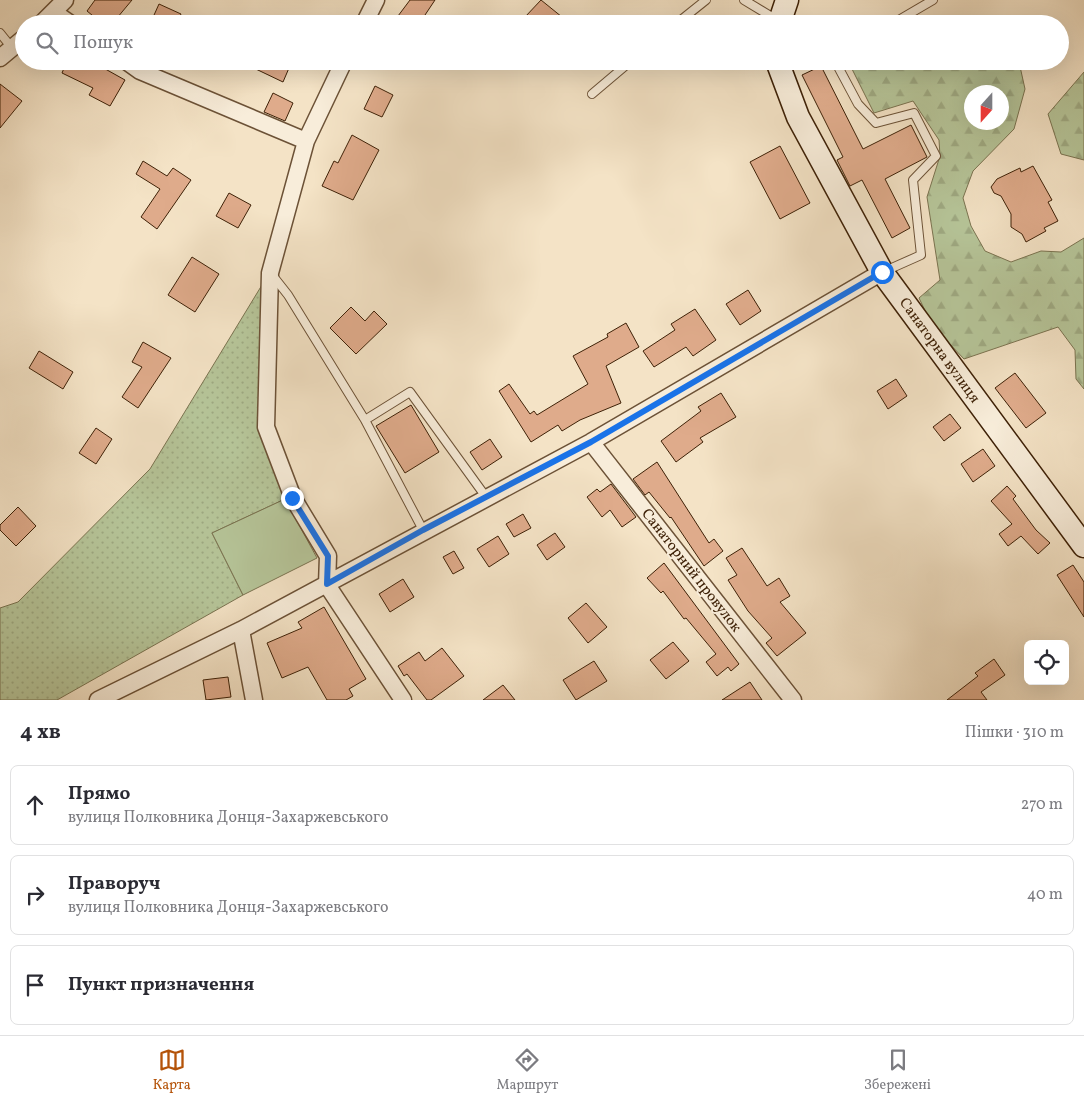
<!DOCTYPE html>
<html lang="uk">
<meta charset="utf-8">
<style>
body{margin:0;font-family:Vollkorn,serif;background:#f2f2f3;color:#2b2b33}
.controls{position:absolute;right:15px;bottom:15px;display:grid;overflow:hidden;border-radius:8px;box-shadow:0 5px 20px #0002}
.controls button{width:45px;height:45px;display:grid;place-items:center;padding:0;border:0;border-bottom:1px solid #e1e1e2;background:#fff;color:#2b2b33;font:25px sans-serif}
.compass{position:absolute;left:964px;top:85px;width:45px;height:45px;border-radius:50%;background:#fff;box-shadow:0 5px 20px #0002;rotate:201deg}
.stop{position:absolute;width:15px;height:15px;margin:-11px;border:4px solid #1a73e8;border-radius:50%;background:#fff}
.stop.end{background:#1a73e8;border-color:#fff;box-shadow:0 1px 5px #0008}
.list{margin:0;padding:0;list-style:none}
h2{display:flex;justify-content:space-between;align-items:center;height:65px;margin:0;padding:0 20px;font-size:21px}
h2 small{font-size:16px;font-weight:400;color:#7c7c81}
.list li{display:grid;grid-template-columns:32px 1fr auto;gap:15px;align-items:center;box-sizing:border-box;height:80px;margin:0 10px 10px;padding:0 10px;border:1px solid #e1e1e2;border-radius:8px}
.list b{display:block;font-size:19px;white-space:nowrap}
.list p{margin:0;font-size:16px;white-space:nowrap;color:#7c7c81}
.list em{font-size:16px;font-style:normal;color:#7c7c81}
.icon{flex:none;width:28px;height:28px;fill:none;stroke:currentColor;stroke-width:2;stroke-linecap:round;stroke-linejoin:round}
.map{position:relative;flex:none;width:1084px;height:700px;overflow:hidden}
.search{position:absolute;background:#fff;box-shadow:0 5px 20px #0002;left:15px;right:15px;top:15px;height:55px;display:flex;align-items:center;gap:12px;box-sizing:border-box;padding:0 18px;border-radius:28px;color:#7c7c81;font-size:19px}
.sheet{height:335px;background:#fff}
nav{display:flex;justify-content:space-around;align-items:center;box-sizing:border-box;height:70px;border-top:1px solid #e1e1e2;background:#fff;font-size:14px;color:#7c7c81}
nav a{display:grid;justify-items:center;gap:2px}
nav .on{color:#b45309}
.map>svg:first-child{display:block}
</style>
<div class="map">
<svg width="1084" height="700" viewBox="0 0 1084 700">
<defs>
<pattern id="grass-dots" width="8" height="8" patternUnits="userSpaceOnUse" patternTransform="scale(1.25)"><rect width="8" height="8" fill="#b6c599"/><path d="M2 2h.1M6 6h.1" fill="none" stroke="#9ea982" stroke-width="1.8" stroke-linecap="round"/></pattern>
<pattern id="forest-firs" width="22" height="20" patternUnits="userSpaceOnUse" patternTransform="scale(1.25)"><rect width="22" height="20" fill="#b6c599"/><path d="M5 1l3.5 6h-7zM16 11l3.5 6h-7z" fill="#9ea982"/></pattern>
</defs>
<rect width="100%" height="100%" fill="#f4e3c6"/>
<filter id="stains"><feTurbulence type="fractalNoise" baseFrequency=".004" numOctaves="4"/><feColorMatrix values="0 0 0 0 .2 0 0 0 0 .09 0 0 0 0 .02 0 0 0 .5 -.17"/></filter>
<radialGradient id="worn" r=".72"><stop offset=".6" stop-color="#630" stop-opacity="0"/><stop offset="1" stop-color="#630" stop-opacity=".3"/></radialGradient>
<path fill="url(#grass-dots)" stroke="#7a7350" d="M 265,280 L 260,429 L 285,499 L 212,533 L 243,595 L 57,700 L 0,700 L 0,608 L 18,602 L 150,469 Z"/>
<path fill="url(#forest-firs)" stroke="#7a7350" fill-rule="evenodd" d="M 855,61 L 1019,62 L 1025,89 L 1014,129 L 973,171 L 963,198 L 971,226 L 985,251 L 1011,262 L 1041,251 L 1061,252 L 1084,238 L 1084,389 L 1076,379 L 1075,350 L 1058,327 L 964,359 L 932,325 L 919,298 L 940,280 L 927,197 L 940,156 L 939,140 L 913,101 L 874,113 L 850,65 ZM 972,92 L 1002,92 L 1002,122 L 972,122 Z
M 1084,72 L 1084,160 L 1061,154 L 1048,114 Z"/>
<path fill="#b6c599" stroke="#7a7350" d="M 285,499 L 317,558 L 243,595 L 212,533 Z"/>
<path fill="#dfab8b" stroke="#3e2107" d="M 95,0 L 132,0 L 112,24 L 103,24 L 87,11 Z
M 410,0 L 435,0 L 419,24 L 392,24 Z
M 541,0 L 562,17 L 556,24 L 533,24 L 525,17 Z
M 159,4 L 181,14 L 176,24 L 150,24 Z
M 67,61 L 91,61 L 125,80 L 110,106 L 89,95 L 93,88 L 62,73 Z
M 239,61 L 292,61 L 283,82 Z
M 821,66 L 863,149 L 911,125 L 927,157 L 885,179 L 910,228 L 892,238 L 862,180 L 850,186 L 837,160 L 843,157 L 802,75 Z
M 0,84 L 22,101 L 0,128 Z
M 375,86 L 393,95 L 382,117 L 364,109 Z
M 273,93 L 293,103 L 285,121 L 264,112 Z
M 352,135 L 379,150 L 353,200 L 322,186 L 334,161 L 338,163 Z
M 780,146 L 810,203 L 780,219 L 750,162 Z
M 143,161 L 167,176 L 173,168 L 191,180 L 157,229 L 141,217 L 160,189 L 136,174 Z
M 1033,166 L 1052,200 L 1048,202 L 1058,221 L 1044,228 L 1046,231 L 1026,242 L 1022,234 L 1011,227 L 1011,214 L 1001,196 L 994,193 L 991,187 L 997,179 L 1020,168 L 1021,172 Z
M 229,193 L 251,205 L 238,228 L 216,216 Z
M 192,257 L 219,274 L 195,312 L 168,295 Z
M 748,290 L 761,311 L 740,325 L 726,304 Z
M 351,307 L 365,321 L 374,311 L 387,324 L 356,354 L 330,328 Z
M 695,309 L 716,340 L 693,356 L 686,347 L 654,367 L 643,351 L 675,330 L 671,324 Z
M 626,323 L 639,347 L 606,366 L 621,403 L 580,420 L 562,431 L 558,425 L 531,442 L 499,391 L 509,384 L 530,414 L 534,411 L 537,415 L 588,384 L 573,356 L 608,337 L 607,334 Z
M 143,342 L 171,358 L 138,408 L 122,397 L 142,367 L 132,362 Z
M 39,351 L 73,372 L 63,389 L 29,368 Z
M 1015,373 L 1046,413 L 1026,428 L 995,388 Z
M 896,379 L 907,396 L 888,409 L 877,391 Z
M 721,393 L 736,417 L 700,438 L 703,442 L 676,462 L 661,441 L 701,411 L 698,407 Z
M 411,405 L 439,452 L 405,473 L 376,426 Z
M 950,414 L 961,428 L 944,441 L 933,427 Z
M 96,428 L 112,439 L 96,464 L 79,453 Z
M 490,439 L 502,457 L 482,470 L 470,452 Z
M 983,449 L 995,466 L 973,482 L 961,464 Z
M 657,462 L 709,543 L 714,539 L 723,551 L 704,566 L 671,517 L 670,518 L 649,492 L 645,495 L 633,479 Z
M 611,484 L 636,517 L 622,527 L 610,510 L 602,517 L 587,497 L 597,489 L 600,492 Z
M 1007,486 L 1016,496 L 1013,499 L 1036,530 L 1050,543 L 1038,554 L 1021,536 L 1008,546 L 999,534 L 1012,524 L 991,501 Z
M 18,507 L 36,526 L 16,546 L 0,530 L 0,525 Z
M 523,514 L 531,528 L 514,537 L 506,524 Z
M 555,533 L 565,547 L 547,560 L 537,545 Z
M 498,536 L 509,554 L 489,567 L 477,549 Z
M 742,548 L 767,586 L 779,578 L 790,596 L 780,602 L 806,633 L 777,656 L 766,643 L 772,638 L 748,611 L 728,580 L 737,575 L 726,558 Z
M 454,551 L 464,568 L 453,574 L 443,557 Z
M 664,563 L 739,664 L 731,671 L 728,667 L 717,676 L 706,662 L 716,654 L 686,618 L 684,619 L 663,591 L 661,593 L 647,578 Z
M 1073,565 L 1084,582 L 1084,617 L 1057,575 Z
M 403,579 L 414,597 L 390,612 L 379,594 Z
M 586,603 L 607,627 L 588,643 L 568,618 Z
M 324,607 L 366,679 L 349,689 L 353,696 L 346,700 L 327,700 L 308,667 L 282,678 L 267,643 L 302,628 L 298,622 Z
M 673,642 L 689,661 L 666,679 L 650,660 Z
M 442,648 L 464,676 L 431,700 L 427,700 L 407,674 L 404,676 L 398,666 L 419,652 L 425,661 Z
M 994,659 L 1005,675 L 981,692 L 987,700 L 947,700 L 978,676 L 975,673 Z
M 594,661 L 607,681 L 576,700 L 563,680 Z
M 228,677 L 231,697 L 206,700 L 203,680 Z
M 750,682 L 762,700 L 722,700 Z
M 503,685 L 515,700 L 483,700 Z"/>
<g fill="none" stroke-linecap="round" stroke-linejoin="round">
<g stroke="#6c5237" stroke-width="10">
<path id="lane" d="M 744,0 L 777,20
M 676,24 L 706,0
M 892,24 L 933,0
M 0,33 L 12,48
M 835,61 L 858,104 L 876,123 L 914,113 L 936,156 L 913,180 L 921,255 L 885,271
M 592,94 L 631,61
M 273,276 L 288,295 L 365,420
M 423,530 L 365,420 L 410,392 L 486,497"/>
</g>
<g stroke="#6c5237" stroke-width="19">
<path id="street" d="M 55,13 L 71,24
M 41,24 L 65,0
M 364,24 L 376,0
M 0,58 L 24,38
M 126,61 L 140,71 L 306,141
M 591,442 L 793,700
M 327,585 L 328,556 L 293,498 L 266,427 L 270,273 L 306,141 L 344,61
M 327,585 L 403,700
M 241,630 L 254,700
M 98,700 L 241,630 L 591,442 L 882,272"/>
</g>
<g stroke="#3e2107" stroke-width="25">
<path id="secondary" d="M 779,24 L 787,0
M 777,61 L 798,117 L 882,272 L 1084,546"/>
</g>
<use href="#lane" stroke="#f8edda" stroke-width="8"/>
<use href="#street" stroke="#f8edda" stroke-width="16"/>
<use href="#secondary" stroke="#f8edda" stroke-width="22"/>
</g>
<g fill="none" stroke-linecap="round" stroke-linejoin="round">
<path stroke="#1a73e8" stroke-width="6" d="M 292,498 L 328,556 L 327,584 L 423,530 L 591,442 L 882,272"/>
</g>
<g text-anchor="middle" stroke-width="4" stroke-linejoin="round" paint-order="stroke">
<g font-size="15" fill="#3e2107" stroke="#f8edda">
<text transform="translate(940 350) rotate(54)" y="5">Санаторна вулиця</text>
<text transform="translate(692 570) rotate(52)" y="5">Санаторний провулок</text>
</g>
</g>
<rect width="100%" height="100%" filter="url(#stains)"/>
<rect width="100%" height="100%" fill="url(#worn)"/>
</svg>
<div class="controls">
<button><svg class="icon" aria-label="locate" viewBox="0 0 24 24"><circle cx="12" cy="12" r="6"/><path d="M12 2v4M12 18v4M2 12h4M18 12h4"/></svg></button>
</div>
<svg class="compass" viewBox="-18 -18 36 36"><path d="M0-13l5 13h-10z" fill="#e53935"/><path d="M0 13l5-13h-10z" fill="#7c7c81"/></svg>
<div class="stop" style="left:882px;top:272px"></div>
<div class="stop end" style="left:292px;top:498px"></div>
<div class="search"><svg class="icon" aria-label="search" viewBox="0 0 24 24"><circle cx="10" cy="10" r="6"/><path d="M15 15l6 6"/></svg>Пошук</div>
</div>
<section class="sheet">
<h2>4 хв<small>Пішки · 310 m</small></h2>
<ul class="list">
<li><svg class="icon" aria-label="ahead" viewBox="0 0 24 24"><path d="M12 20V5M6 11l6-6 6 6"/></svg><div><b>Прямо</b><p>вулиця Полковника Донця-Захаржевського</p></div><em>270 m</em></li>
<li><svg class="icon" aria-label="right" viewBox="0 0 24 24"><path d="M7 20v-9h11M14 6l5 5-5 5"/></svg><div><b>Праворуч</b><p>вулиця Полковника Донця-Захаржевського</p></div><em>40 m</em></li>
<li><svg class="icon" aria-label="arrive" viewBox="0 0 24 24"><path d="M6 21V4h12l-3 4 3 4H6"/></svg><div><b>Пункт призначення</b></div></li>
</ul>
</section>
<nav>
<a class="on"><svg class="icon" aria-label="map" viewBox="0 0 24 24"><path d="M3 6l6-2 6 2 6-2v14l-6 2-6-2-6 2zM9 4v14M15 6v14"/></svg>Карта</a>
<a><svg class="icon" aria-label="directions" viewBox="0 0 24 24"><path d="M12 3l9 9-9 9-9-9zM9 14v-3h6M13 9l2 2-2 2"/></svg>Маршрут</a>
<a><svg class="icon" aria-label="saved" viewBox="0 0 24 24"><path d="M7 4h10v16l-5-4-5 4z"/></svg>Збережені</a>
</nav>
